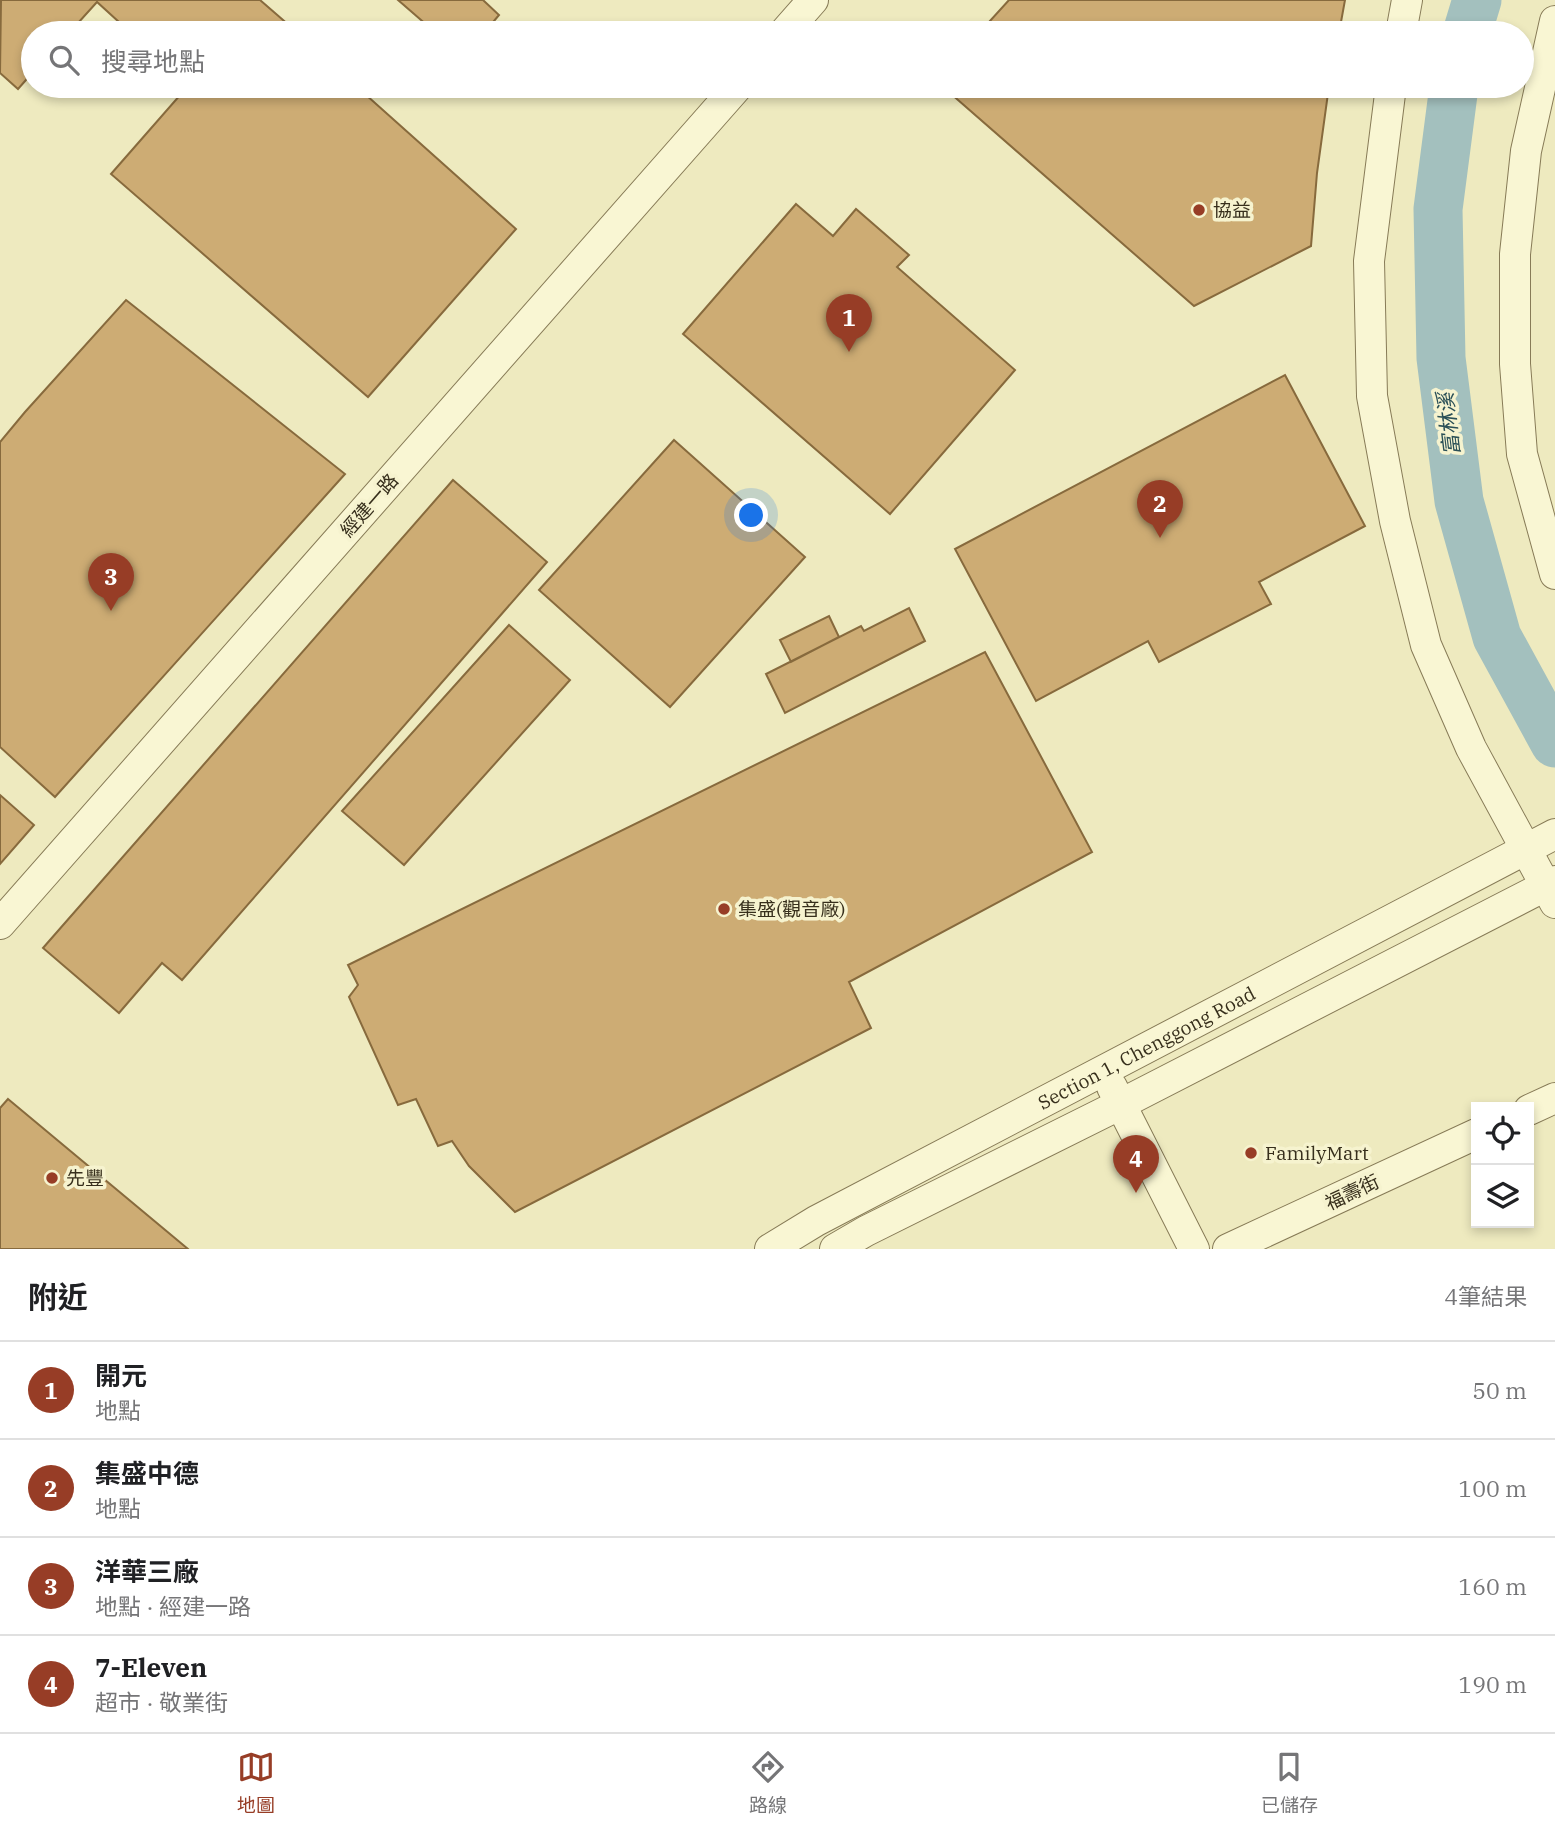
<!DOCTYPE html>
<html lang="zh-TW">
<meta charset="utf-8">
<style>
body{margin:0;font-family:"IBM Plex Serif","Noto Sans TC",serif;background:#f6f6f6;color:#202124}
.controls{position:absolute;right:21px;bottom:21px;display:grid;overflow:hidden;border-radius:0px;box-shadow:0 4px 10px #0003}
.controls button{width:63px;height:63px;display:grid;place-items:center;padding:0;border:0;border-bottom:2px solid #e0e0e0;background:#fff;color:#202124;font:35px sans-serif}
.you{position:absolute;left:752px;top:516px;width:24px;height:24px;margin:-18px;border:5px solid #fff;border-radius:50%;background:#1a73e8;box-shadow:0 0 0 10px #1a73e833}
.badge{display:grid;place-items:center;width:46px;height:46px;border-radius:50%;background:#973d26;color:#fff;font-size:23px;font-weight:700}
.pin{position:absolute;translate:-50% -58px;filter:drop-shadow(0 2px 4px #0008)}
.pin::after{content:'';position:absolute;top:37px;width:24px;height:21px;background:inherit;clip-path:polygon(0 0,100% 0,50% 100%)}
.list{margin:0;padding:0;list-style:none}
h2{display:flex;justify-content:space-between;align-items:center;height:91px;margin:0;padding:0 28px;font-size:30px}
h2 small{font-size:23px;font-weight:400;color:#757577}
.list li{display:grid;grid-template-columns:46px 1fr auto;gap:21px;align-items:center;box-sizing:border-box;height:98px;padding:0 28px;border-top:2px solid #e0e0e0}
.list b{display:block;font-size:26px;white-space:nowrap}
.list p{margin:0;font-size:23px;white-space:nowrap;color:#757577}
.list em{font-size:23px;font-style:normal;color:#757577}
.icon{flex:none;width:38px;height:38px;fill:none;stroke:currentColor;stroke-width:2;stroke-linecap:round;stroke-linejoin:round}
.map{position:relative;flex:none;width:1555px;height:1249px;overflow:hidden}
.search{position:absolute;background:#fff;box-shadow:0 4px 10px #0003;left:21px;right:21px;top:21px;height:77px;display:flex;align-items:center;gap:18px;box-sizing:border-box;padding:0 24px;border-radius:38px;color:#757577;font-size:26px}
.sheet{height:483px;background:#fff}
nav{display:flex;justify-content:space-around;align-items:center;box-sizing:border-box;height:98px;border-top:2px solid #e0e0e0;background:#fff;font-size:19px;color:#757577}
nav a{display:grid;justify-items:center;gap:4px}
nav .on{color:#973d26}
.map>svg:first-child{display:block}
</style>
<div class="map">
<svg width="1555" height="1249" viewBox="0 0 1555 1249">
<rect width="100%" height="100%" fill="#eeeabf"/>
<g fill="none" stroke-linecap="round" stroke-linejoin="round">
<path stroke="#a3c0be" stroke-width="49" d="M 1467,33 L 1477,0
M 1454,86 L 1438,209 L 1441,358 L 1459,501 L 1497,637 L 1555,743"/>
</g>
<path fill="#cdac74" stroke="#876a3d" stroke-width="2" d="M 1,0 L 260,0 L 298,33 L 131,33 L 97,2 L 69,33 L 33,33 L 33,72 L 18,89 L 0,73 Z
M 398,0 L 483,0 L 499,15 L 484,33 L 436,33 Z
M 1009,0 L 1345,0 L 1339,33 L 979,33 Z
M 188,86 L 356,86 L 516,229 L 368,397 L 111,174 Z
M 942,86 L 1329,86 L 1317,173 L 1311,246 L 1194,306 Z
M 796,204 L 833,236 L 856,209 L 909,255 L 897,267 L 1015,370 L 890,514 L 683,334 Z
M 126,300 L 345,474 L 55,797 L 0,747 L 0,442 L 25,412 Z
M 1285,375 L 1365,526 L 1259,582 L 1271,604 L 1159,662 L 1148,641 L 1036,701 L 955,549 Z
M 674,440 L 805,557 L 670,707 L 539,590 Z
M 453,480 L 547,562 L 182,980 L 162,963 L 119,1013 L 43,948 Z
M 909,608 L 925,641 L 785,713 L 766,674 L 861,626 L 864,631 Z
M 829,616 L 839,637 L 791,662 L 780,640 Z
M 509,625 L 570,680 L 404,865 L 342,811 Z
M 985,652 L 1092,852 L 849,982 L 871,1028 L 515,1212 L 469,1166 L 452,1141 L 438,1146 L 416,1099 L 398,1105 L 349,997 L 358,985 L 348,965 Z
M 0,795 L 34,825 L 0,864 Z
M 8,1099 L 188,1249 L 0,1249 L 0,1108 Z"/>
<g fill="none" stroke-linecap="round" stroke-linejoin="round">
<g stroke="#877b57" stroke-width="32">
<g id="minor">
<path d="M 1555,21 L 1526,151 L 1515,254 L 1515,364 L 1522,454 L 1555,574"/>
<path d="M 784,33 L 813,0"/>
<path d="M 1401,33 L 1407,0"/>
<path d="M 1391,86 L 1369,261 L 1372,396 L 1395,521 L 1426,645 L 1471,748 L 1555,903"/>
<path d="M 0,924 L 738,86"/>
<path d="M 1112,1087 L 1194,1249"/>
<path d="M 1529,1110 L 1555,1098"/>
<path id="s1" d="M 770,1249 L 816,1221 L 1555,834"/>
<path d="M 835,1249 L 866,1231 L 1121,1104 L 1555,881"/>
<path d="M 1228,1249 L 1476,1134"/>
</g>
</g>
<use href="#minor" stroke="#f9f6d3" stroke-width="30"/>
</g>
<g fill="#973d26" stroke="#f6f3cf" stroke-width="2.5">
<circle cx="1199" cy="210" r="7"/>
<circle cx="724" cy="909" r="7"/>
<circle cx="1251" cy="1153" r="7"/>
<circle cx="52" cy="1178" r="7"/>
</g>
<g text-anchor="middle" stroke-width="7" stroke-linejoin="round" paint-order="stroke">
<g font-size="19" fill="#372f1c" stroke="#f6f3cf" text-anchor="start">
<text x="1213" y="217">協益</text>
<text x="738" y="916">集盛(觀音廠)</text>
<text x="1265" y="1160">FamilyMart</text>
<text x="66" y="1185">先豐</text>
</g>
<g font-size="19" fill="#372f1c" stroke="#f6f3cf">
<text transform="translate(369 505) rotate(-49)" y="7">經建一路</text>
<text dy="7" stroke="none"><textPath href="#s1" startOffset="427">Section 1, Chenggong Road</textPath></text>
<text transform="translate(1352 1192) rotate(-25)" y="7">福壽街</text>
</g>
<g font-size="21" font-style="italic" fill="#2b5057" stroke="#f6f3cf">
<text transform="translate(1449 424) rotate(-97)" y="7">富林溪</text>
</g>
</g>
</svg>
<div class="controls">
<button><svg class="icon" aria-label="locate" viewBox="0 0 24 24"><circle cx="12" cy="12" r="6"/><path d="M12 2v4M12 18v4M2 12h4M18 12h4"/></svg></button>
<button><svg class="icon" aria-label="layers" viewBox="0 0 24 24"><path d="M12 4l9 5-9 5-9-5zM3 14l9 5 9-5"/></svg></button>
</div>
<div class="you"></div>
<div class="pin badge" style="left:849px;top:352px">1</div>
<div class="pin badge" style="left:1160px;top:538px">2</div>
<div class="pin badge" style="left:111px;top:611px">3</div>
<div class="pin badge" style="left:1136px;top:1193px">4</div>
<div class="search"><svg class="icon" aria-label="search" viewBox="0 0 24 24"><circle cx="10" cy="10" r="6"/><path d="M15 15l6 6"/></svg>搜尋地點</div>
</div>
<section class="sheet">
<h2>附近<small>4筆結果</small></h2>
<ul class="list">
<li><span class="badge">1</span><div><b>開元</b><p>地點</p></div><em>50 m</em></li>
<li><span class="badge">2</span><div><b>集盛中德</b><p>地點</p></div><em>100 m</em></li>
<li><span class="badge">3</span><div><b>洋華三廠</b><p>地點 · 經建一路</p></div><em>160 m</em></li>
<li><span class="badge">4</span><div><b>7-Eleven</b><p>超市 · 敬業街</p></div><em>190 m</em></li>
</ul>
</section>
<nav>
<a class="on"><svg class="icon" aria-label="map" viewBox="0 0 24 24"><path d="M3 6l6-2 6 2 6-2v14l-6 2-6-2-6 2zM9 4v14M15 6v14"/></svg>地圖</a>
<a><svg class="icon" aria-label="directions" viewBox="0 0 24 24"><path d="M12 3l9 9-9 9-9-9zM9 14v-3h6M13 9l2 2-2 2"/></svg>路線</a>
<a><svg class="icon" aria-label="saved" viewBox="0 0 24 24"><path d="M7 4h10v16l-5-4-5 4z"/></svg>已儲存</a>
</nav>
